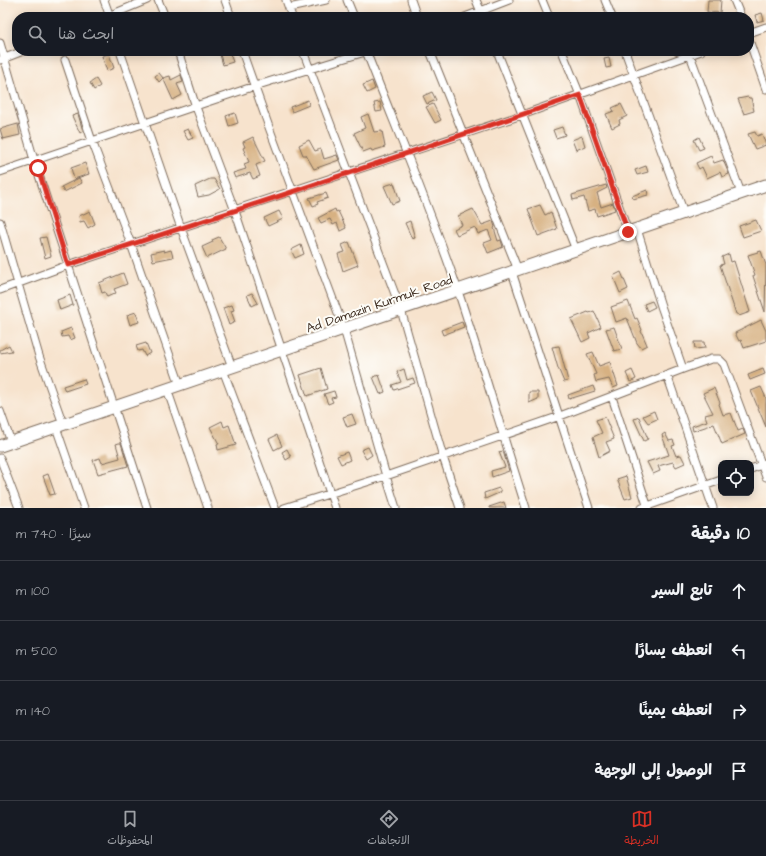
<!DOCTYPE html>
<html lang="ar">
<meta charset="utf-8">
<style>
body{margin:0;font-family:"Architects Daughter","Playpen Sans Arabic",sans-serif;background:#242831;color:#f1f3f6;direction:rtl}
.controls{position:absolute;right:12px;bottom:12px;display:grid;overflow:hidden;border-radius:8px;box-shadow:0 2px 10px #0003}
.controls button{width:36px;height:36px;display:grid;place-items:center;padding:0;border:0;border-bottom:1px solid #363941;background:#171b24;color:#f1f3f6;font:20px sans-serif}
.stop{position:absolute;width:12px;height:12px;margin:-9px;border:3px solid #d93025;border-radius:50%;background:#fff}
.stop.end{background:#d93025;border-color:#fff;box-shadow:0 1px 4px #0008}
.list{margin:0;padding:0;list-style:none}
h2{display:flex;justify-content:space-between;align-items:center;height:52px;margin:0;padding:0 16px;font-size:17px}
h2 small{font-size:13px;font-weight:400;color:#9ea1a6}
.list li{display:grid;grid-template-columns:26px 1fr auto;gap:12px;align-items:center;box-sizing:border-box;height:60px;padding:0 16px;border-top:1px solid #363941}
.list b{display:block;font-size:15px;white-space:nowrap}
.list em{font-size:13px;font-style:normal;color:#9ea1a6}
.icon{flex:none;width:22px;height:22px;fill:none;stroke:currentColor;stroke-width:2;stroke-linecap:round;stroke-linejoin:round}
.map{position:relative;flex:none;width:766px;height:508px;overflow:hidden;direction:ltr}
.search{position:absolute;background:#171b24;box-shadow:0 2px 10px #0003;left:12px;right:12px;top:12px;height:44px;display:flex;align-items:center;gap:10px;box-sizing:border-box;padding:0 14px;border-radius:16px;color:#9ea1a6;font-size:15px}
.sheet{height:292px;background:#171b24}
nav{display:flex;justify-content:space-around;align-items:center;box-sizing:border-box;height:56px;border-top:1px solid #363941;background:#171b24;font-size:11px;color:#9ea1a6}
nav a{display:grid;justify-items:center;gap:2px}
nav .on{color:#d93025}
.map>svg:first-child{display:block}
</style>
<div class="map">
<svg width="766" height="508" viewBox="0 0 766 508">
<rect width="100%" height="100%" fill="#fdfcf7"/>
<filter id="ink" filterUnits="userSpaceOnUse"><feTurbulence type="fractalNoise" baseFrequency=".025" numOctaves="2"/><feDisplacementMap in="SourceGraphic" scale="8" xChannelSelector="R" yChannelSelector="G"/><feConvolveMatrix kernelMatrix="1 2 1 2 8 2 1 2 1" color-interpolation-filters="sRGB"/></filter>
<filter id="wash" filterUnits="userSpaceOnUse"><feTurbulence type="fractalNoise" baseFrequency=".012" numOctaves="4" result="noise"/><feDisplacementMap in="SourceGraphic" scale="16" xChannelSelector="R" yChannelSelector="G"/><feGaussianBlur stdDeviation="0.9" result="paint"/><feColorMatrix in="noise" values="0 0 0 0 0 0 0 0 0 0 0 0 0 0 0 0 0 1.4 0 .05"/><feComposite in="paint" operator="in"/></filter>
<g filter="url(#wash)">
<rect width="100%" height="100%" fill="#f7e3cd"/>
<g id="blocks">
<path fill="#d7b182" d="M 708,0 L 721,0 L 720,13 L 707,12 Z
M 762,13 L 764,20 L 757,22 L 755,15 Z
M 219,51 L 229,51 L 233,62 L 223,65 Z
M 109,54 L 114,68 L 107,71 L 102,56 Z
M 609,58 L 611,67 L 606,68 L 604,59 Z
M 159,73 L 163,78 L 170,76 L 171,80 L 181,75 L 183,82 L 177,84 L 182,95 L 173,100 L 163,78 L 159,82 L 155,76 Z
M 96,79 L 100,86 L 94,90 L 90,83 Z
M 372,81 L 375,89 L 367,93 L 363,85 Z
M 432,92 L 436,100 L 427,104 L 423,96 Z
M 748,97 L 749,98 L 751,98 L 754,111 L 744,114 L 738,99 Z
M 308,100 L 309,105 L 292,112 L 290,107 Z
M 380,102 L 382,111 L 376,112 L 374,103 Z
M 433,104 L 441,120 L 435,123 L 426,107 Z
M 621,104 L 627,116 L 619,120 L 620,124 L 612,128 L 606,114 L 614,111 L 612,108 Z
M 235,113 L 238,123 L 229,126 L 226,116 Z
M 78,114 L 83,131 L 80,133 L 72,116 Z
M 368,114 L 374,132 L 382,131 L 385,147 L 372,151 L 371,149 L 363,152 L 354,133 L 365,128 L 361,117 Z
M 18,124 L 20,135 L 3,139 L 0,129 Z
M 562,127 L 565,135 L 556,138 L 553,130 Z
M 188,129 L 193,138 L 188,140 L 183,131 Z
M 755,132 L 757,136 L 762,134 L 766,145 L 755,149 L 748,134 Z
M 582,136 L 585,146 L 576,150 L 572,140 Z
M 253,137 L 265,161 L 256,165 L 260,176 L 253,179 L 250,173 L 235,178 L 233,173 L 246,169 L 244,164 L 249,162 L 243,148 L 245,147 L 243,142 Z
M 699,137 L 704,148 L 699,150 L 694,140 Z
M 309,140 L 315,151 L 321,149 L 324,159 L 337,155 L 339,160 L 314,169 L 306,155 L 303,155 L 299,145 Z
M 711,156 L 714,163 L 723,160 L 729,174 L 722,177 L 720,172 L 707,178 L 702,167 L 699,169 L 696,163 Z
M 85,163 L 89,174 L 74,179 L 71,168 Z
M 646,166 L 648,172 L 637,175 L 635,170 Z
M 79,178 L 82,183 L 64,192 L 61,187 Z
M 210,179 L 214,179 L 220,189 L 209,195 L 198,197 L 195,186 Z
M 394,183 L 400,201 L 392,204 L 384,186 Z
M 606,185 L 607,188 L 597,193 L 601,207 L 613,203 L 615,210 L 597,216 L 595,209 L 588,211 L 584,197 L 573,200 L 572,195 Z
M 647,190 L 648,195 L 633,199 L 632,196 Z
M 326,193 L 328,198 L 317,202 L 318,204 L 313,206 L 309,198 Z
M 540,205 L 545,215 L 551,212 L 557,229 L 538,236 L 528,209 Z
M 335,209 L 336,212 L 338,211 L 346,228 L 340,231 L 337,223 L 333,225 L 330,219 L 321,223 L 318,218 Z
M 473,209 L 482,225 L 493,221 L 495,227 L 494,228 L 498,241 L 501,240 L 503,247 L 488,253 L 484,243 L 492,240 L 488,230 L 478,234 L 475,227 L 457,235 L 454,229 L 462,225 L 458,216 Z
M 90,211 L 95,224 L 88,228 L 84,221 L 80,222 L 79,216 Z
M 279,211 L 283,219 L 268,226 L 264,218 Z
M 756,220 L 761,231 L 743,237 L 739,226 Z
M 410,221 L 415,238 L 412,239 L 405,223 Z
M 46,237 L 51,256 L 45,258 L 40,238 Z
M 219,237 L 226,249 L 207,258 L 202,247 L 213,242 L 212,240 Z
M 349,242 L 358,265 L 343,271 L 338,254 L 345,252 L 342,245 Z
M 301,245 L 304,254 L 295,258 L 291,250 Z
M 164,250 L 164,252 L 171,250 L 173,257 L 153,261 L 151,253 Z
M 761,251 L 766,265 L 765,312 L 753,276 L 755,275 L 748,255 Z
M 729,254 L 731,262 L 734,261 L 750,312 L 739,316 L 738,314 L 736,314 L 720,265 L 724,264 L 722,257 Z
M 621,272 L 628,289 L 620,293 L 613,276 Z
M 123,273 L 127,284 L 114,289 L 116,293 L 107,297 L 105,292 L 102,293 L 99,283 Z
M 252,293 L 258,303 L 252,306 L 247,295 Z
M 70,295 L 73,305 L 60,310 L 57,300 Z
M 628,301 L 635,319 L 637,318 L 642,330 L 641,331 L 647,345 L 641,348 L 637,343 L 627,318 L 616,322 L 611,307 Z
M 652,301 L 655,307 L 647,311 L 644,304 Z
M 232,305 L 234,310 L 231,311 L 235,322 L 229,325 L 223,308 Z
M 594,311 L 601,327 L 588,333 L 590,338 L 582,342 L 571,319 L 588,312 L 589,313 Z
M 136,312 L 139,322 L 130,325 L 127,315 Z
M 761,320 L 766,331 L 766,341 L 744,348 L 741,340 L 739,341 L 735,333 Z
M 462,322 L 464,327 L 443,335 L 441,330 Z
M 614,327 L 622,349 L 614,351 L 606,329 Z
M 71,328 L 75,338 L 70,340 L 68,336 L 62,337 L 61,332 Z
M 694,342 L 704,342 L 705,348 L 695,349 Z
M 146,343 L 150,353 L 145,356 L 142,350 L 138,351 L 136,346 Z
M 9,345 L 12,351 L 0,353 L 0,350 Z
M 559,346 L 568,381 L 564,382 L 558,368 L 552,347 Z
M 593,352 L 599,366 L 610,362 L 618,386 L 613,388 L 609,379 L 596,382 L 594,375 L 596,374 L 587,354 Z
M 321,368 L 327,389 L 307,396 L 300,375 Z
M 404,369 L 407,380 L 413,378 L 415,383 L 394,390 L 392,385 L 401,382 L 397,372 Z
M 763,369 L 765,374 L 750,380 L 748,375 Z
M 632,370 L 636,379 L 630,382 L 626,373 Z
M 379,375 L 385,392 L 380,394 L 373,377 Z
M 84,379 L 86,384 L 65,391 L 63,386 Z
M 593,386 L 595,391 L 569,399 L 568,395 Z
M 761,387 L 766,398 L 766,427 L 751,391 Z
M 714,388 L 720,403 L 719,404 L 723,415 L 731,413 L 738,431 L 743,429 L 745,434 L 722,444 L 714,424 L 693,431 L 692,426 L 707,421 L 705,415 L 713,413 L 703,393 Z
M 334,391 L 336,397 L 331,398 L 333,402 L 328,404 L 324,394 Z
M 529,392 L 538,392 L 538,399 L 529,403 Z
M 654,411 L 657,419 L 648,423 L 643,416 Z
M 352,414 L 356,424 L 347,427 L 343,417 Z
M 605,417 L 614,439 L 606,442 L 610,451 L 599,457 L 593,437 L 602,433 L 596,420 Z
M 639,417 L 648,439 L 644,441 L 634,419 Z
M 222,421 L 224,427 L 229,425 L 236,445 L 218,450 L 217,444 L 219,444 L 210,427 Z
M 665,433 L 669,441 L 673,440 L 675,445 L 672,446 L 676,456 L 681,455 L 685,463 L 676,467 L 673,462 L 658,466 L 660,471 L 653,474 L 647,462 L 669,455 L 662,435 Z
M 277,435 L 282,446 L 274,450 L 269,439 Z
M 119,443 L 121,443 L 128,466 L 98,474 L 93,460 L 100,458 L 102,463 L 120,458 L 116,444 Z
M 368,447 L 372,455 L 366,459 L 361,450 Z
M 287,449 L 291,457 L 286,460 L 282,452 Z
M 503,451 L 509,471 L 492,477 L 491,471 L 505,467 L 499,452 Z
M 347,452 L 350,460 L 341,464 L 337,456 Z
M 48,474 L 55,494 L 50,495 L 43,476 Z
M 626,476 L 632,497 L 625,499 L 617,479 Z
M 499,488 L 501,492 L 485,499 L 484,493 Z
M 504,502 L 506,508 L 489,508 L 489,507 Z"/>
</g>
</g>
<g filter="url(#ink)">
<use href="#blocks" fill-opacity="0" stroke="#7d6b5b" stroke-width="1"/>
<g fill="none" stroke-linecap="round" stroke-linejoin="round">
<g stroke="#7d6b5b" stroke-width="9">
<path id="minor" d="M 104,0 L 110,17
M 158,0 L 165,17
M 225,0 L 231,17
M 286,0 L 292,17
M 347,0 L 354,17
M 411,0 L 417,17
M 476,0 L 483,17
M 542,0 L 549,17
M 605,0 L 612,17
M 734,0 L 741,17
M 289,8 L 326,0
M 106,17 L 147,0
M 465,17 L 509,0
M 749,33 L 766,27
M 749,40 L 766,89
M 0,43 L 34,160 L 147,508
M 120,51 L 181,228 L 232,367
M 178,51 L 196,107 L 235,211 L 335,508
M 242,51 L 270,130 L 344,329 L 386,476 L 396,508
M 303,51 L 401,310 L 443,457 L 460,508
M 366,51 C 397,131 431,210 458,291 C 482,363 503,436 526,508
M 430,51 L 518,270
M 497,51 L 576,250
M 562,51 L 580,95 L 628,232
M 625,51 L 684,213
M 690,55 L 741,193
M 0,60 L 23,51
M 65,60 L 92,141 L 131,244 L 180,385
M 0,172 L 255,86 L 368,51
M 0,222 L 39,356 L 63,424
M 637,229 L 661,306 L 683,369 L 711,359 L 719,359 L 724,364 L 766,477
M 512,272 L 589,508
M 0,290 L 68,265 L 522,115 L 701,51
M 223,370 L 275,508
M 667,375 L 713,508
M 167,389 L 208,508
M 612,397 L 648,508
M 0,411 L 11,442
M 56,427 L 84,508
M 0,458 L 19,508
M 751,469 L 766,463
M 284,508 L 386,476 L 560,416 L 683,369
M 642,508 L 721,480"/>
</g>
<g stroke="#7d6b5b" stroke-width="13">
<path id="trunk" d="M 0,446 L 766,185"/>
</g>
<use href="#minor" stroke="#fff" stroke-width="7"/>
<use href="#trunk" stroke="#fff" stroke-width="11"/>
</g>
</g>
<g fill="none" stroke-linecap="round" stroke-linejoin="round" filter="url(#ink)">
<path stroke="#d93025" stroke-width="5" d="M 38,168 L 68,265 L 292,192 L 580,95 L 628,232"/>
</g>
<g text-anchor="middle" stroke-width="4" stroke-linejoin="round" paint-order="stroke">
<g font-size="13" fill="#3b2a1e" stroke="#fdfcf7">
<text transform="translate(379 303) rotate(-19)" y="5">Ad Damazin Kurmuk Road</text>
</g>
</g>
</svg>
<div class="controls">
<button><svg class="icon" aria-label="locate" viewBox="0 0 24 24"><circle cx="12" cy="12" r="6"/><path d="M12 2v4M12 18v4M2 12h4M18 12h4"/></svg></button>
</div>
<div class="stop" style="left:38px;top:168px"></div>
<div class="stop end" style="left:628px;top:232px"></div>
<div class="search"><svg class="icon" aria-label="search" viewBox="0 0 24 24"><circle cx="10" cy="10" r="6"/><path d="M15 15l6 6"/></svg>ابحث هنا</div>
</div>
<section class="sheet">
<h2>10 دقيقة<small>سيرًا · 740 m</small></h2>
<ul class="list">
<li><svg class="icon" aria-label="ahead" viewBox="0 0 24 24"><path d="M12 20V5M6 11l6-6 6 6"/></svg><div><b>تابع السير</b></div><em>100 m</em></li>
<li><svg class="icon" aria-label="left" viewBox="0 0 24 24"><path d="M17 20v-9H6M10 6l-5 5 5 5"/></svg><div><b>انعطف يسارًا</b></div><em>500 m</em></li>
<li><svg class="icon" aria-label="right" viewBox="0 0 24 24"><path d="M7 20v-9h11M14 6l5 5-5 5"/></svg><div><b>انعطف يمينًا</b></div><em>140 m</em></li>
<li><svg class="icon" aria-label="arrive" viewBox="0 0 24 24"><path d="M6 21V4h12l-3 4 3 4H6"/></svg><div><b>الوصول إلى الوجهة</b></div></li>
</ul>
</section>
<nav>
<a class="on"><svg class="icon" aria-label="map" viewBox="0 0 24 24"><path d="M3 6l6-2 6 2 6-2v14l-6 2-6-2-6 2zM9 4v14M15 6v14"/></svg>الخريطة</a>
<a><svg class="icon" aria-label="directions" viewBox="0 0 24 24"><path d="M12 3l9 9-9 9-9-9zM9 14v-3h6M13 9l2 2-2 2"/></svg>الاتجاهات</a>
<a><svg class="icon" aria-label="saved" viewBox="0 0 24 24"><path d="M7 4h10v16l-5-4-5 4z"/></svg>المحفوظات</a>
</nav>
